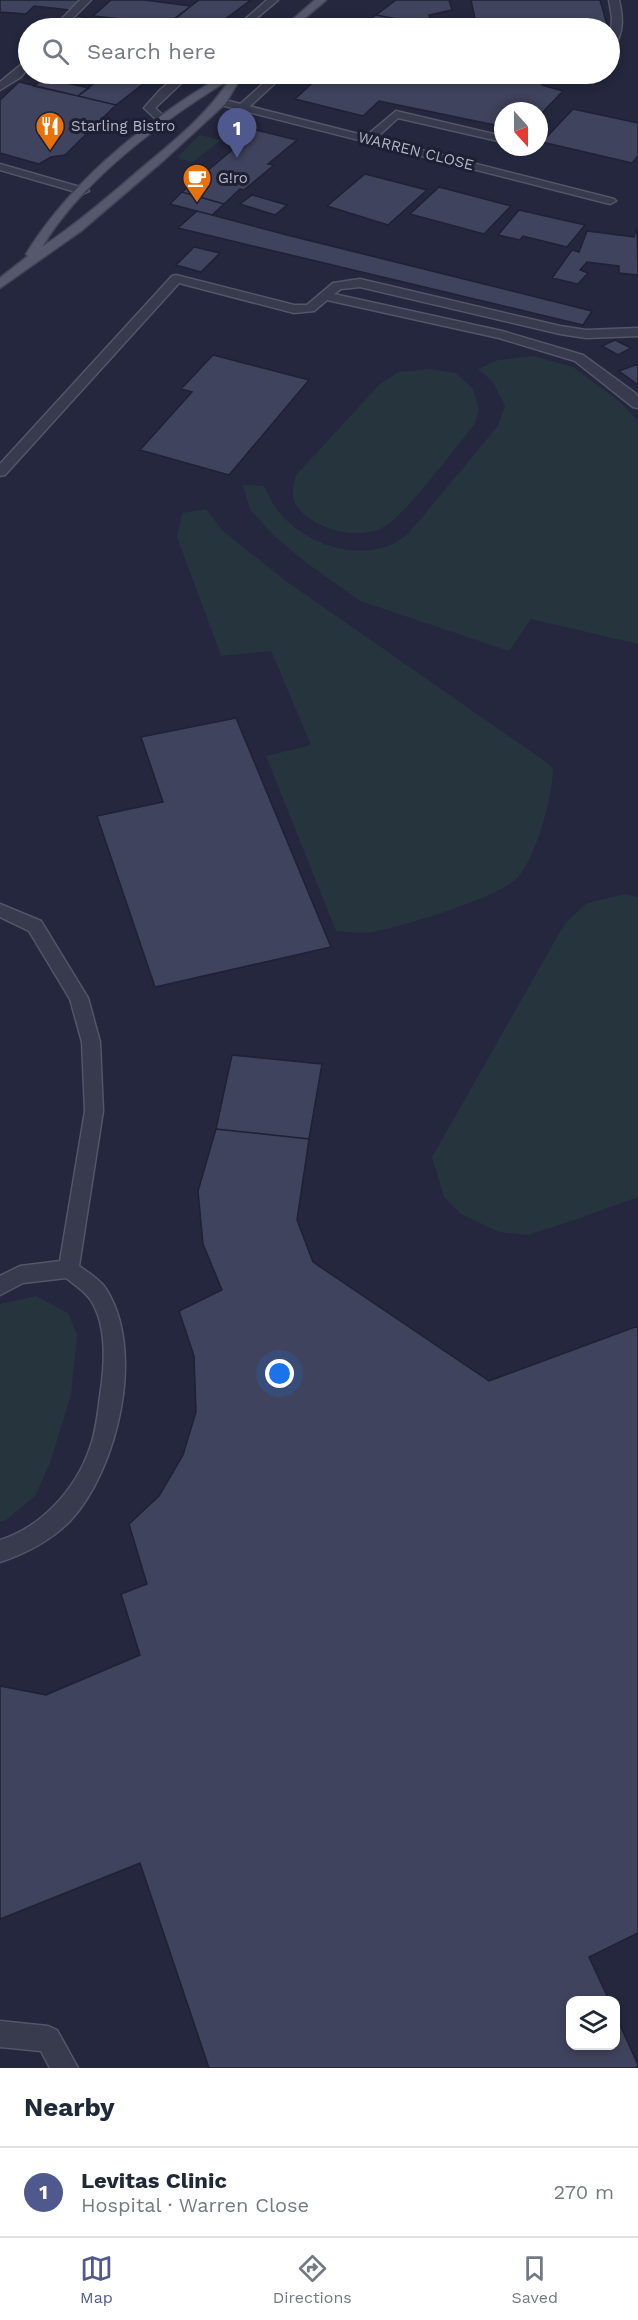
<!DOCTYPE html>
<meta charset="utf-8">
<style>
body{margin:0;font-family:"Work Sans",sans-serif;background:#f2f2f3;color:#1f2937}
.controls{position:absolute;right:18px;bottom:18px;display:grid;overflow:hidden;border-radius:12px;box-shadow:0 3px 9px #0003}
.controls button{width:54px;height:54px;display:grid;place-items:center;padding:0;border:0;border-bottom:2px solid #e0e1e3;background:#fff;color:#1f2937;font:30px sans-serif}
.compass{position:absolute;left:494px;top:102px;width:54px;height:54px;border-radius:50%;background:#fff;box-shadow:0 3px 9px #0003;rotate:159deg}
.you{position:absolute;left:280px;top:1374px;width:21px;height:21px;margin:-15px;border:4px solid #fff;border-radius:50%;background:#1a73e8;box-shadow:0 0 0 9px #1a73e833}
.badge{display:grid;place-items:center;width:39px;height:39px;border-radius:50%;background:#50598d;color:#fff;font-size:20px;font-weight:700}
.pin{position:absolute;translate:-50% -50px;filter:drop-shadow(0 2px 3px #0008)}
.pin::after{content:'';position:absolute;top:32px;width:21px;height:18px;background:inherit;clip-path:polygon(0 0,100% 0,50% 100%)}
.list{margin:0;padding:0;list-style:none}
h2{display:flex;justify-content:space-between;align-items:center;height:78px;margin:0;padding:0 24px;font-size:26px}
h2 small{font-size:20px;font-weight:400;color:#747a83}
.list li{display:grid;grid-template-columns:39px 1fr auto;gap:18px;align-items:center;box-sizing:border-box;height:90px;padding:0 24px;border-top:2px solid #e0e1e3}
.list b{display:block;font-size:22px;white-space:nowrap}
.list p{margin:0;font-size:20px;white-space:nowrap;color:#747a83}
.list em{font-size:20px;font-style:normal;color:#747a83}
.icon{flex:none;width:33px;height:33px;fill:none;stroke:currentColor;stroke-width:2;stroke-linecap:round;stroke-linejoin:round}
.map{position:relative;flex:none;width:638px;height:2068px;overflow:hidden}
.search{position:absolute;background:#fff;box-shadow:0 3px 9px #0003;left:18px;right:18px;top:18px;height:66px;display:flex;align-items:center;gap:15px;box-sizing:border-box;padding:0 21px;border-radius:33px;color:#747a83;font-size:22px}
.sheet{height:168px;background:#fff}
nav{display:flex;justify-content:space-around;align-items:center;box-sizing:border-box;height:84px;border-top:2px solid #e0e1e3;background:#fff;font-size:16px;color:#747a83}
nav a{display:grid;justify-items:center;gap:3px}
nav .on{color:#50598d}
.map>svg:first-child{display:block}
</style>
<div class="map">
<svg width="638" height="2068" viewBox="0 0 638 2068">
<rect width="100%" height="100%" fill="#24273d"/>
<path fill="#26343e" d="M 200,135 L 221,140 L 193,162 L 180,159 L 178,156 Z
M 534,356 L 573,367 L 619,401 L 638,421 L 638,644 L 531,619 L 509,651 L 360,601 L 304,561 L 274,536 L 250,510 L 243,485 L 264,486 C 268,494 272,504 278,511 C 304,542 348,559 388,546 C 395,544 402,538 408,534 L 497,427 L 505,406 L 493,382 L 478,369 L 498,360 Z
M 431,369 L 456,373 L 473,389 L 479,410 L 474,425 C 455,447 402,522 378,530 C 355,537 328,532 309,518 C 291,505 290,494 296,475 L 379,385 L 398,372 Z
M 206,509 L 223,531 L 286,581 L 546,762 L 553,769 C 553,796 536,857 518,877 C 502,897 401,927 373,932 C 362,934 348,932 336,931 L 266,756 L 311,745 L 271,651 L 221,656 L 177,537 L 182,513 Z
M 625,894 L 638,897 L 638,1197 L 575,1220 L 528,1235 L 499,1232 L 461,1214 L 444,1197 L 432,1157 L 565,923 L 587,903 Z
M 36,1296 L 68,1313 L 77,1335 L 71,1395 L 50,1463 L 35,1496 L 5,1521 L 0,1522 L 0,1304 Z"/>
<path fill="#40435d" stroke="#1f2134" stroke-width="1.5" d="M 0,0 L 80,0 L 70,10 L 34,6 L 26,14 L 0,12 Z
M 111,0 L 144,0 L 191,6 L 169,24 L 93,16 Z
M 199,0 L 251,0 L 213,28 L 162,28 Z
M 396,0 L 449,0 L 452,10 L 429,15 L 430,19 L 423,24 L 376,15 Z
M 471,0 L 600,0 L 608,28 L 477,28 Z
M 376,15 L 423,24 L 430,19 L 447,24 L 441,28 L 357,28 Z
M 78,16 L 97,20 L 102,17 L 169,24 L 162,28 L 128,28 L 73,20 Z
M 80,22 L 128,28 L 72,28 Z
M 106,74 L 156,74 L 116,105 L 78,96 Z
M 322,74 L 518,74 L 546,80 L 542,85 L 563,91 L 539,116 L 539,111 L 503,111 L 503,124 L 500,126 L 379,101 L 363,116 L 295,99 Z
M 44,78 L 89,88 L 78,96 L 34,86 Z
M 19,82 L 78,96 L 116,105 L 65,155 L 51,157 L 39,164 L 0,153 L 0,100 Z
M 573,109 L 638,123 L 638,156 L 632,163 L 542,142 Z
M 256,130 L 297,140 L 268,164 L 274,165 L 244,190 L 240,189 L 224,204 L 182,192 Z
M 365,174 L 427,190 L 388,225 L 327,206 Z
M 439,187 L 511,206 L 484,234 L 410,214 Z
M 182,192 L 224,204 L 212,215 L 170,204 Z
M 252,195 L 287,205 L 275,215 L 240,204 Z
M 519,210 L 585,225 L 567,247 L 523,236 L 520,240 L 498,235 Z
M 197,211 L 287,235 L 592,311 L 583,325 L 178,228 Z
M 637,228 L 638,275 L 619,273 L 619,266 L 587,262 L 580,270 L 588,273 L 578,284 L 552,278 L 572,250 L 579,252 L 587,231 L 634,237 Z
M 194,247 L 220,253 L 201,272 L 176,265 Z
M 615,340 L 631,348 L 618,355 L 602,346 Z
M 213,355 L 309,380 L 229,475 L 140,450 L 192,392 L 181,389 Z
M 638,364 L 638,385 L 619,371 Z
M 236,718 L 331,947 L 155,987 L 97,816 L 163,802 L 141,737 Z
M 232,1055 L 322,1064 L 309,1139 L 216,1129 Z
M 216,1129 L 309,1139 L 297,1220 L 313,1262 L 489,1381 L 638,1326 L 638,1933 L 589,1957 L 609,2000 L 570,2000 L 570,2046 L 616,2046 L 616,2016 L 638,2065 L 636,2068 L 209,2068 L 140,1863 L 0,1919 L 0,1686 L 46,1695 L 140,1655 L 121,1594 L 147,1584 L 129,1524 L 159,1496 L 183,1455 L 196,1412 L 194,1356 L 179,1311 L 222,1290 L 203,1244 L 198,1191 Z"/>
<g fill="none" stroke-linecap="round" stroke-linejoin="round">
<g stroke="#535568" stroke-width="3">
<path id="lane" d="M 80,0 L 91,0 L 63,28 L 53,28 Z
M 267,0 L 278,0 L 245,28 L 235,28 Z
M 609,0 L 619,0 C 623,17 624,32 614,47 L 610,48 L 612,18 Z
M 291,21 L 299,21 L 307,28 L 296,28 L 290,23 Z
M 28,59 L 28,68 L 21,77 L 0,90 L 0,82 Z
M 180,74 L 191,74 L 155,108 L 168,120 L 167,122 L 159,122 L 144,108 L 160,90 Z
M 274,74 L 285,74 L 247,109 L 239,109 L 239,105 Z
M 396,111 L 502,136 L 503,139 L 498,141 L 398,118 L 373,141 L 365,141 L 365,137 Z
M 176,275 L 294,305 L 307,305 L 333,283 L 360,279 L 560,326 L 586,330 L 638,328 L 638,336 L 586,338 L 560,334 L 360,287 L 341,289 L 334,294 L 502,331 L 583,355 L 635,393 L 638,397 L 638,408 L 633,407 L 575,361 L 499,338 L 327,300 L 314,311 L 294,313 L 179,283 L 5,475 L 0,476 L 0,464 L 172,276 Z
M 0,904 L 41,921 L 88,998 L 100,1042 L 103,1111 L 79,1266 C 88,1272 97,1278 104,1286 C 147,1347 118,1470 70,1521 C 50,1541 27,1553 0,1562 L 0,1540 C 42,1527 76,1489 90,1448 C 97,1429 98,1409 101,1389 C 105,1361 107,1324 90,1299 C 84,1291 74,1284 66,1278 L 23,1283 L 0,1295 L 0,1276 L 20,1266 L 60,1261 L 85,1111 L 82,1042 L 70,999 L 29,931 L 0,917 Z
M 0,2021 L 48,2026 L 57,2030 L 78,2068 L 50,2068 L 41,2051 L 0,2047 Z"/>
</g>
<g stroke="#535568" stroke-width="3">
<path id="street" d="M 221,99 L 614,199 L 616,201 L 610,204 L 217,104 L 216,102 Z
M 0,164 L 87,189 L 89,191 L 83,194 L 0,170 Z"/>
</g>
<g stroke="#414356" stroke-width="3">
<path id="primary" d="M 315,0 L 326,0 L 293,28 L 283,28 Z
M 225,74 L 243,74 L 225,104 L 164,160 L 81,231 L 0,288 L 0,278 L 28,256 L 26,254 C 73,178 149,119 225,74 ZM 230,79 C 208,114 174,141 143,167 C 110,195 78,223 42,247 C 83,179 163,120 230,79 Z"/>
</g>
<use href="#lane" fill="#383a4d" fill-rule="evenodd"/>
<use href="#street" fill="#383a4d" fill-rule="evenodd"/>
<use href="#primary" fill="#56596d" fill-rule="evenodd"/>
</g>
<defs>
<g id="restaurant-pin" transform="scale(1.5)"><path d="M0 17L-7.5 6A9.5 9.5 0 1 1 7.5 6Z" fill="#e8710a" stroke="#1d1f32"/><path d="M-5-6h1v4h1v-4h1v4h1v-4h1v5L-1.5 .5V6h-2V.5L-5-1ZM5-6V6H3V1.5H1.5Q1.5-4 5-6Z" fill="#fff"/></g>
<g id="cafe-pin" transform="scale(1.5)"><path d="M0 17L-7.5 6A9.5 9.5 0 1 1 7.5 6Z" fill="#e8710a" stroke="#1d1f32"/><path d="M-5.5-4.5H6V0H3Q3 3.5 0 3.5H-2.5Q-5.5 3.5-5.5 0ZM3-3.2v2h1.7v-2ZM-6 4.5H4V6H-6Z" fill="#fff"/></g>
</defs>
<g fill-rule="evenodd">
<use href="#restaurant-pin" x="50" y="126"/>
<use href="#cafe-pin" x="197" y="178"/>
</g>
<g text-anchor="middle" stroke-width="6" stroke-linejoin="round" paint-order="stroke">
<g font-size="15" fill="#b4b5c8" stroke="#1d1f32" text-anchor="start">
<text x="71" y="131">Starling Bistro</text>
<text x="218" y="183">G!ro</text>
</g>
<g font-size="15" fill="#b4b5c8" stroke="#1d1f32">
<text transform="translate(416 151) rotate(14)" y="5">WARREN CLOSE</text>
</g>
</g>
</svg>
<div class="controls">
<button><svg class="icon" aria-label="layers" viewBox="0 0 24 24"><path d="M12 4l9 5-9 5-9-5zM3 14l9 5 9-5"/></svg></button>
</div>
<svg class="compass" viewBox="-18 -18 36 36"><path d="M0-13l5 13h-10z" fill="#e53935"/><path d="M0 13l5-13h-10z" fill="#747a83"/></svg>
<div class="you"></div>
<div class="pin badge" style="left:237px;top:158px">1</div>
<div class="search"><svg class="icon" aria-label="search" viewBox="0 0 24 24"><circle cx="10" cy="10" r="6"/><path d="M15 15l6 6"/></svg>Search here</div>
</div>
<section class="sheet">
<h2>Nearby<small></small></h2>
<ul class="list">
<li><span class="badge">1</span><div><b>Levitas Clinic</b><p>Hospital · Warren Close</p></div><em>270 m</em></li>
</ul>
</section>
<nav>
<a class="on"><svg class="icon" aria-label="map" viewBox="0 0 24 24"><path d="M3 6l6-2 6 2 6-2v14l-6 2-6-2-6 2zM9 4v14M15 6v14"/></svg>Map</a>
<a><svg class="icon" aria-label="directions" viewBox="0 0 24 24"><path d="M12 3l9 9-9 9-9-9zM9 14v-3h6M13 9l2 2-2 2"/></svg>Directions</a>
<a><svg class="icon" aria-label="saved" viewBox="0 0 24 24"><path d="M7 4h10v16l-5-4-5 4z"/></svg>Saved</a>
</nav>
